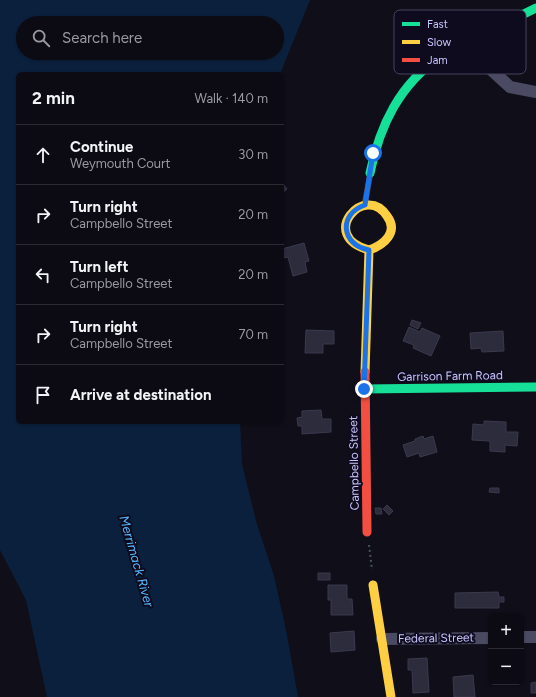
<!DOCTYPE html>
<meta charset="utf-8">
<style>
body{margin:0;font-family:Figtree,sans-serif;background:#1a1921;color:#f1f3f6}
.controls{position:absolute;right:12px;bottom:12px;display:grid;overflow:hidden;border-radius:6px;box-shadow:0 1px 3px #0004}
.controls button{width:36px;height:36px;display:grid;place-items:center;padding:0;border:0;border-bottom:1px solid #2c2b33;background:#0c0b13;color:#f1f3f6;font:20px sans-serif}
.stop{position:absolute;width:12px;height:12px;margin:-9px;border:3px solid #1a73e8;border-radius:50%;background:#fff}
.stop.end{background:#1a73e8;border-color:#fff;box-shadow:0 1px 4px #0008}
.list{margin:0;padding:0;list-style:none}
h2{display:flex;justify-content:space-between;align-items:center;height:52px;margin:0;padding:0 16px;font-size:17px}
h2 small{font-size:13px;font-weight:400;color:#9a9ba0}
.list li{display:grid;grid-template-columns:26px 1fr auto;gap:12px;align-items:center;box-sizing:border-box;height:60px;padding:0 16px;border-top:1px solid #2c2b33}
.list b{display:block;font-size:15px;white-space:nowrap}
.list p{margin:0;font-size:13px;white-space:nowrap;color:#9a9ba0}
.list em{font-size:13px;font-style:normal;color:#9a9ba0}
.icon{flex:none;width:22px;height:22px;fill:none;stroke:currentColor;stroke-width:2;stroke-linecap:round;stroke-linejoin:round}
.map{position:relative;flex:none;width:536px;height:697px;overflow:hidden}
.search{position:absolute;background:#0c0b13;box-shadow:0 1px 3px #0004;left:16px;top:16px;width:268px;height:44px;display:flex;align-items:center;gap:10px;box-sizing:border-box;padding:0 14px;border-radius:22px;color:#9a9ba0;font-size:15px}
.panel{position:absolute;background:#0c0b13;box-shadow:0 1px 3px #0004;left:16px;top:72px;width:268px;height:352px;border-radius:6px}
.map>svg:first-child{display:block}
</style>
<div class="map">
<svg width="536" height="697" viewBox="0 0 536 697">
<rect width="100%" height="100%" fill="#100f19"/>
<path fill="#0b203d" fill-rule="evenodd" d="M 0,0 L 310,0 L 280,74 L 18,74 L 18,422 L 240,422 L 242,464 L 256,521 L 274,576 L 286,630 L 298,697 L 47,697 L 26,600 L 0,550 ZM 23,23 L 277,23 L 277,53 L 23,53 Z"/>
<path fill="#2d2c3c" stroke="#3b394e" d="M 283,184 L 287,189 L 282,193 L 282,185 Z
M 304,243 L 309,261 L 305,262 L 307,272 L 293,276 L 288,257 L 282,258 L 282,249 Z
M 412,320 L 421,323 L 418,329 L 410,325 Z
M 409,327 L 420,332 L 422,328 L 440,336 L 431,356 L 413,348 L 414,345 L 403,341 Z
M 306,330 L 334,331 L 334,344 L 323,344 L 323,353 L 305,353 Z
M 503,331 L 504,351 L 482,352 L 481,348 L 471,349 L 470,333 Z
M 321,410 L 322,419 L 331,419 L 331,432 L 302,434 L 302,426 L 298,426 L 297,418 L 302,417 L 302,411 Z
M 484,421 L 506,422 L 506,432 L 518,432 L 517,446 L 505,445 L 505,452 L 490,451 L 490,441 L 472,440 L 473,424 L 484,425 Z
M 423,436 L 424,439 L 433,436 L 437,452 L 420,457 L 419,453 L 407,457 L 403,445 L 415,441 L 415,439 Z
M 490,488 L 499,488 L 499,493 L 489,492 Z
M 387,505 L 393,511 L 389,515 L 383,509 Z
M 375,508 L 381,508 L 382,514 L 376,514 Z
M 318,573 L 330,573 L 330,580 L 318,580 Z
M 328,585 L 347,585 L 347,599 L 352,599 L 353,615 L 331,615 L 331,600 L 328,600 Z
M 498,592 L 499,597 L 504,597 L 504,602 L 499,602 L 499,608 L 455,608 L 455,593 Z
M 354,631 L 355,650 L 331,652 L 330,633 Z
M 427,658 L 429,692 L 413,693 L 412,670 L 408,670 L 408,659 Z
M 473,675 L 475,697 L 454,697 L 453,677 Z
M 536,682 L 536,693 L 531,693 L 531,683 Z"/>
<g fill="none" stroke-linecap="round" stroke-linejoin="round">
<path stroke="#455460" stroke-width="2" stroke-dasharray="2 3" stroke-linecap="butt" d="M 369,545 L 372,570"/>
<path stroke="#4a4a62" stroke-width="6" d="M 365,203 L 370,175"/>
<path stroke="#4a4a62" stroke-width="12" d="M 463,44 L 510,87 L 536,92
M 521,637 L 536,637
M 382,639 L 491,638"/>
<path stroke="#16e098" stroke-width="9" d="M 370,173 C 380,125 399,85 441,56 C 470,36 505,24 536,8
M 364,389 L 536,387"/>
<path stroke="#ffcf43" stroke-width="9" d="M 365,372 L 369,250 C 317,236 365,182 387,216 C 399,232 384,245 369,250
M 373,585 L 391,697"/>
<path stroke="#f24e42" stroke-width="9" d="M 365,372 L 367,532"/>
</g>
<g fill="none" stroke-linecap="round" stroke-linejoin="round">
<path stroke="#1a73e8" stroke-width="5" d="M 364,389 L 369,250 C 341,245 338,214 365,205 L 373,153"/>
</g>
<g text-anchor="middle" stroke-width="4" stroke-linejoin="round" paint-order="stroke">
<g font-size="12" fill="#cac6ff" stroke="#0d0b1d">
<text transform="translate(450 376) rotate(-1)" y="4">Garrison Farm Road</text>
<text transform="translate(354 463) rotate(-91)" y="4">Campbello Street</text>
<text transform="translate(436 638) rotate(-1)" y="4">Federal Street</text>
</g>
<g font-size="13" font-style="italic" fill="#54b8ff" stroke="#0d0b1d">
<text transform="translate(137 561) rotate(74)" y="5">Merrimack River</text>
</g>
</g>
<rect x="394" y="10" width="132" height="64" rx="6" fill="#0d0b1d" stroke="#464361" stroke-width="1"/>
<rect x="402" y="22" width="18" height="4" fill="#16e098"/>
<rect x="402" y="40" width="18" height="4" fill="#ffcf43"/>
<rect x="402" y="58" width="18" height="4" fill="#f24e42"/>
<g font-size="11" fill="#cac6ff">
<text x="427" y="28">Fast</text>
<text x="427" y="46">Slow</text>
<text x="427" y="64">Jam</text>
</g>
</svg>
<div class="controls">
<button>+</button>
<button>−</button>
</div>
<div class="stop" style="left:373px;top:153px"></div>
<div class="stop end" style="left:364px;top:389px"></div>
<div class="search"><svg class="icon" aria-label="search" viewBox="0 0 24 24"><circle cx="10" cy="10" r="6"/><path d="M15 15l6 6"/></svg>Search here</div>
<section class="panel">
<h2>2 min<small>Walk · 140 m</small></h2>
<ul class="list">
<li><svg class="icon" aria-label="ahead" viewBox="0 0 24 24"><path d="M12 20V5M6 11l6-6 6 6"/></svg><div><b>Continue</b><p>Weymouth Court</p></div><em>30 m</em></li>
<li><svg class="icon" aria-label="right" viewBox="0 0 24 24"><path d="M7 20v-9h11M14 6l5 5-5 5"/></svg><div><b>Turn right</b><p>Campbello Street</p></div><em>20 m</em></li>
<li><svg class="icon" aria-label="left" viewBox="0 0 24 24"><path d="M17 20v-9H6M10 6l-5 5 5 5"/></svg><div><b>Turn left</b><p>Campbello Street</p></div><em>20 m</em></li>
<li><svg class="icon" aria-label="right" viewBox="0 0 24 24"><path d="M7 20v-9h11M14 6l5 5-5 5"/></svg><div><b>Turn right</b><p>Campbello Street</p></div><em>70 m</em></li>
<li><svg class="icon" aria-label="arrive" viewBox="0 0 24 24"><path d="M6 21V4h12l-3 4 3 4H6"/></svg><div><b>Arrive at destination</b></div></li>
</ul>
</section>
</div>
